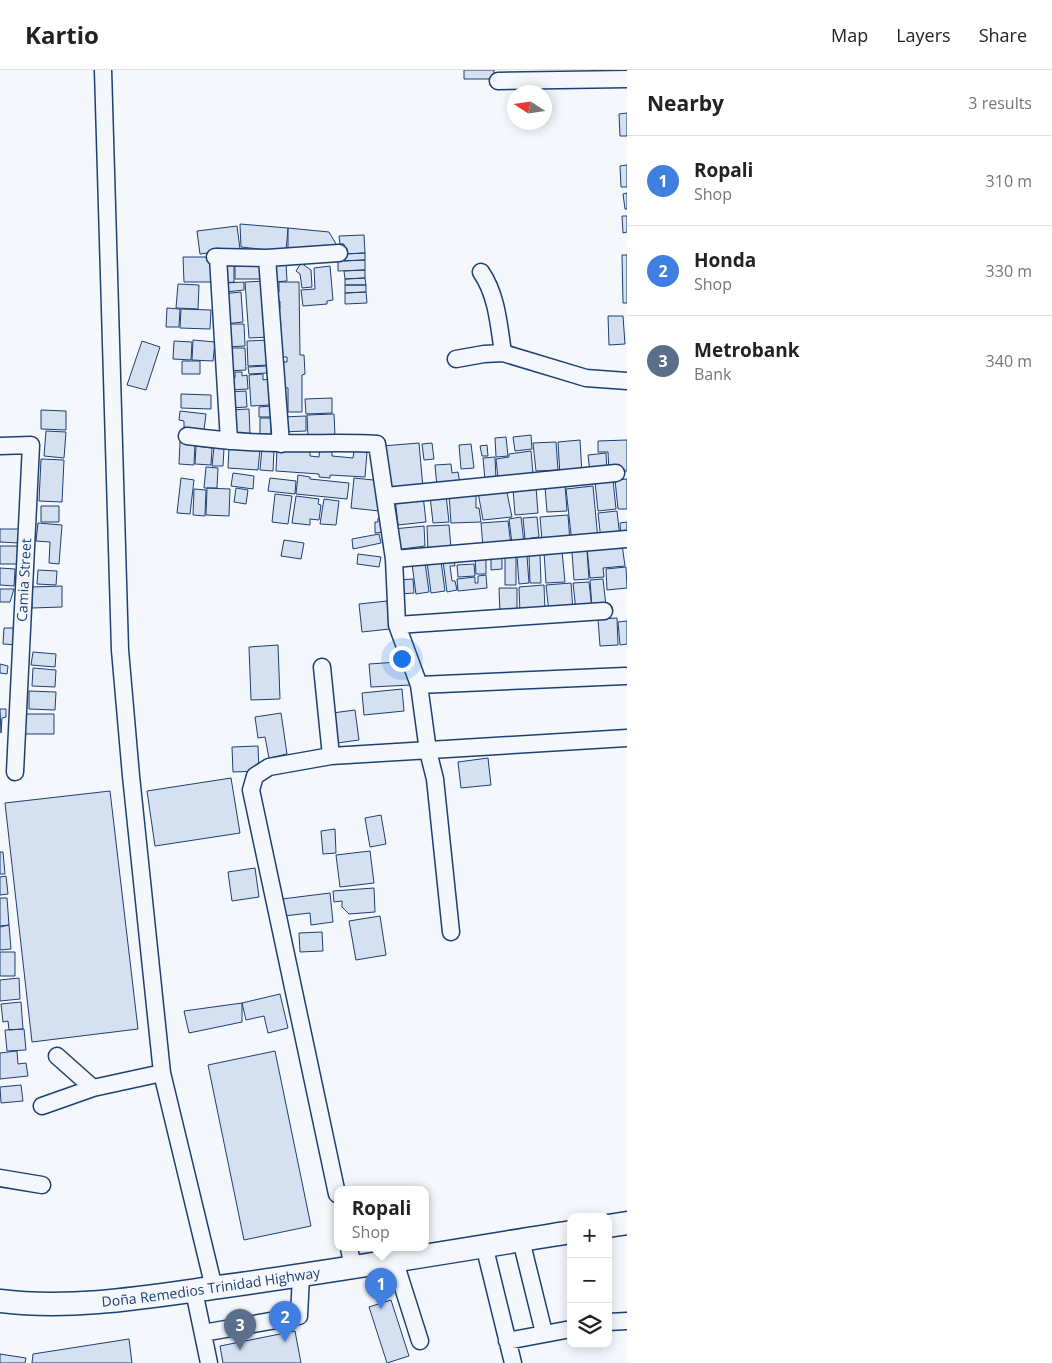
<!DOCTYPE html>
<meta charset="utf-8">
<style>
body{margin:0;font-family:"Open Sans",sans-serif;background:#f2f2f2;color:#222}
.controls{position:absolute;right:15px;bottom:15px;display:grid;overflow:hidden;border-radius:10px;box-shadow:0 2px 12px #0003}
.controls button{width:45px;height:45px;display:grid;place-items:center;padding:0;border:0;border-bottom:1px solid #e0e0e0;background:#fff;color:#222;font:25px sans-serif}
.compass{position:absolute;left:507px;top:15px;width:45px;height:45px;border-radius:50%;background:#fff;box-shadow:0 2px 12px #0003;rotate:282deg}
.you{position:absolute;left:401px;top:588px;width:18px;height:18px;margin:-12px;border:4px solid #fff;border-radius:50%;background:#1a73e8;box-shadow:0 0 0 8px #1a73e833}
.badge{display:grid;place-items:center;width:32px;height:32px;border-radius:50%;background:#ea580c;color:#fff;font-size:16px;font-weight:700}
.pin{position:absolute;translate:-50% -41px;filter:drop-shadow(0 1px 2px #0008)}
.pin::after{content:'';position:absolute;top:26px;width:18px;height:15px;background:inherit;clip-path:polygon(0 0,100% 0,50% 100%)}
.popup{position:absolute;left:334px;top:1116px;width:95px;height:65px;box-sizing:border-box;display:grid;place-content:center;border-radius:10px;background:#fff;filter:drop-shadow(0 1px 4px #0005);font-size:16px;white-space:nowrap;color:#767676}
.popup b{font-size:19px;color:#222}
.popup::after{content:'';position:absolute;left:50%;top:100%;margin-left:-10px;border:10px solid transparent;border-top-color:#fff}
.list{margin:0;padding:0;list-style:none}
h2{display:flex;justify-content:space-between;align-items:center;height:65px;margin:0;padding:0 20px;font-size:21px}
h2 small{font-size:16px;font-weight:400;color:#767676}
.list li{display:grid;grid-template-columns:32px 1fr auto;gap:15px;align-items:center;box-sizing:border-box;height:90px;padding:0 20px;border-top:1px solid #e0e0e0}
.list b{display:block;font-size:19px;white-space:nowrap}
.list p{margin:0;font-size:16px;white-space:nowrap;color:#767676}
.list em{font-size:16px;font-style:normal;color:#767676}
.icon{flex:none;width:28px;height:28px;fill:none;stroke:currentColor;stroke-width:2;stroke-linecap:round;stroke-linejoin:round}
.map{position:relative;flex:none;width:627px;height:1293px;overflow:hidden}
header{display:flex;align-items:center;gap:30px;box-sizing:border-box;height:70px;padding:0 25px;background:#fff;border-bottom:1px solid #e0e0e0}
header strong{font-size:24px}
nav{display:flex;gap:28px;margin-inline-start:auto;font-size:18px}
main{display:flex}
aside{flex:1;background:#fff}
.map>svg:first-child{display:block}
</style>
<header>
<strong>Kartio</strong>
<nav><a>Map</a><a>Layers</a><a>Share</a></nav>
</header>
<main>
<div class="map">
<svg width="627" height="1293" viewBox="0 0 627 1293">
<rect width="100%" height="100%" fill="#f4f7fb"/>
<path fill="#d5e0f0" stroke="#1d3f73" d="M 464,0 L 494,0 L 494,9 L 464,9 Z
M 627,43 L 627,66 L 620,66 L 619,44 Z
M 627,95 L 627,117 L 621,117 L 620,96 Z
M 627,123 L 627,139 L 625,139 L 623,124 Z
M 622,146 L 627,146 L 627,162 L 623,163 Z
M 240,154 L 288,158 L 286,182 L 241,177 Z
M 237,156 L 240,179 L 200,184 L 197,161 Z
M 288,158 L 329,162 L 336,174 L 330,182 L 288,180 Z
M 364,165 L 365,183 L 344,184 L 344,174 L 340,174 L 339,166 Z
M 365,183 L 365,190 L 344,191 L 344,184 Z
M 622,185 L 627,185 L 627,233 L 623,233 Z
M 183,187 L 205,187 L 215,195 L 213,212 L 184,212 Z
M 365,190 L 365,200 L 338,201 L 338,191 Z
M 222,191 L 234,191 L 234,212 L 223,213 Z
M 235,193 L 263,193 L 263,209 L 235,209 Z
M 286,193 L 287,211 L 273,212 L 272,194 Z
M 301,193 L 311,200 L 312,217 L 302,218 L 300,204 L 296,201 Z
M 330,196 L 333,230 L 327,231 L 327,234 L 303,236 L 301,220 L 315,219 L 314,198 Z
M 365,200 L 365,208 L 345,209 L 344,201 Z
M 365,208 L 366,215 L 345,215 L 345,209 Z
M 266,211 L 269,267 L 249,268 L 245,212 Z
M 244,212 L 244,220 L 226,222 L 225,213 Z
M 279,212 L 299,212 L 300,285 L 304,285 L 305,304 L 302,305 L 302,342 L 288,342 L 288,318 L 283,318 L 283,292 L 287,292 L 287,287 L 281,287 L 276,239 L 280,239 L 280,231 L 275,231 L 275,222 L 279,222 Z
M 178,214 L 199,215 L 198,239 L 176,238 Z
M 345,215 L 366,215 L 366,222 L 345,223 Z
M 241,222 L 243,252 L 224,254 L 222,224 Z
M 366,222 L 367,233 L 345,234 L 345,223 Z
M 167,238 L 180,239 L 179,257 L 166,257 Z
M 181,239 L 211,240 L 210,259 L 180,258 Z
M 608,246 L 623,246 L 625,274 L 609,275 Z
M 227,254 L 244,254 L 245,276 L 227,277 Z
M 193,270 L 215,272 L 213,291 L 192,290 Z
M 268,270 L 269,295 L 248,296 L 247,271 Z
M 142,271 L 160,277 L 146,320 L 127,315 Z
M 174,271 L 192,272 L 191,290 L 173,289 Z
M 227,278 L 245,278 L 246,300 L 227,301 Z
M 182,291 L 200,291 L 200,304 L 182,304 Z
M 267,296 L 267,303 L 249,304 L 248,297 Z
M 235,302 L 242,302 L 242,306 L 247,305 L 248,319 L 230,320 L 229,308 L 235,308 Z
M 263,304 L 263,310 L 269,309 L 271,335 L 251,336 L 249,305 Z
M 246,321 L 247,337 L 230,338 L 229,322 Z
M 181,324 L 211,325 L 211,339 L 181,338 Z
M 332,328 L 332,343 L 306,344 L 305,329 Z
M 271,336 L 272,347 L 259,347 L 259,337 Z
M 249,339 L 250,364 L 231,365 L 230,340 Z
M 41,340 L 66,341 L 66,360 L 41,359 Z
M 180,341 L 206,344 L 204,360 L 184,357 L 184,351 L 179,350 Z
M 334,344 L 335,366 L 308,367 L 307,345 Z
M 306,346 L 306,361 L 282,362 L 282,347 Z
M 260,348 L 271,348 L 271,364 L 260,364 Z
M 46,361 L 66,362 L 64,388 L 44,386 Z
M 531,365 L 532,379 L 515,381 L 513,367 Z
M 506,367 L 508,386 L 496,387 L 495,368 Z
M 580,370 L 582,404 L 560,406 L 558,372 Z
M 627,370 L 627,401 L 609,402 L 608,382 L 598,382 L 598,371 Z
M 180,372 L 195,373 L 194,395 L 179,394 Z
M 556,372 L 558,400 L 536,401 L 533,373 Z
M 419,373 L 423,418 L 386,422 L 382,376 Z
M 432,373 L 434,389 L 424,390 L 422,374 Z
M 471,374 L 474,398 L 461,399 L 459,375 Z
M 487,375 L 488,386 L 482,386 L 480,376 Z
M 196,376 L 212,378 L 211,395 L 195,394 Z
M 214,377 L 224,378 L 223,396 L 212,396 Z
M 229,377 L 260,379 L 258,400 L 228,398 Z
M 262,378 L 274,379 L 273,401 L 260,400 Z
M 320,378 L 332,379 L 332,386 L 353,388 L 354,381 L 367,382 L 365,407 L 330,405 L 330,408 L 319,407 L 319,404 L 276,401 L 277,379 L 310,381 L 310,386 L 319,387 Z
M 531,381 L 533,404 L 498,408 L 496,389 L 509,387 L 509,384 Z
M 606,383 L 607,402 L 590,403 L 588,385 Z
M 495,387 L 496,409 L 485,410 L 483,388 Z
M 41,389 L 64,390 L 62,432 L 39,431 Z
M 451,394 L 452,403 L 458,402 L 460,414 L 437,417 L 435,395 Z
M 206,397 L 218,398 L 217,418 L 204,418 Z
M 233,403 L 254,406 L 253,419 L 231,416 Z
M 298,405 L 310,407 L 310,409 L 349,413 L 347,429 L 296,424 Z
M 181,408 L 194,410 L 190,444 L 177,443 Z
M 270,408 L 296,411 L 295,424 L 268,421 Z
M 354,408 L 383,411 L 379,441 L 351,438 Z
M 627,409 L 627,439 L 618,439 L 615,410 Z
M 613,410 L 616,439 L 598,441 L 595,412 Z
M 565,415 L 567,441 L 547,442 L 545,417 Z
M 593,416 L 598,470 L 572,473 L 566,419 Z
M 536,417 L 538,443 L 515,445 L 513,419 Z
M 207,418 L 230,419 L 229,446 L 206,445 Z
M 236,418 L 248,420 L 246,434 L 234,432 Z
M 506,418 L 512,447 L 483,450 L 478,422 Z
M 194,419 L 206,420 L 205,446 L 193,445 Z
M 476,422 L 476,438 L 479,438 L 481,452 L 451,453 L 449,424 Z
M 275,424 L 292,426 L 288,454 L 272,452 Z
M 423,425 L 426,452 L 398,455 L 395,428 Z
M 446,425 L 449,452 L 433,453 L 430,426 Z
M 296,426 L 319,429 L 318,434 L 321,435 L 319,450 L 310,449 L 310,455 L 292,453 Z
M 324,429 L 339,431 L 336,455 L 320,454 Z
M 41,436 L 59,436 L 59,452 L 41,452 Z
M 617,441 L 620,468 L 601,470 L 598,443 Z
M 568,445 L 570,472 L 542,470 L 540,447 Z
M 521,447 L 524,473 L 512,474 L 509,449 Z
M 537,447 L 539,467 L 525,469 L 523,448 Z
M 378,448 L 385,448 L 386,462 L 375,463 L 375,452 L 378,452 Z
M 508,451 L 511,475 L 483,477 L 481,453 Z
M 627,452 L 627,468 L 621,468 L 620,453 Z
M 38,453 L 62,455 L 59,494 L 49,493 L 50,472 L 36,471 Z
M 449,455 L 451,478 L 428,480 L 427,456 Z
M 424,456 L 425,476 L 395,480 L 393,459 Z
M 0,459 L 20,459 L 19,473 L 0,472 Z
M 379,464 L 381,473 L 353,479 L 352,469 Z
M 284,470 L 304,473 L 301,489 L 281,486 Z
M 622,474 L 625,496 L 603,498 L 604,507 L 590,508 L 587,478 Z
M 0,476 L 18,476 L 18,494 L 0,494 Z
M 562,481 L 565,512 L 546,513 L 544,482 Z
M 587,481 L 589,509 L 574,510 L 572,482 Z
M 358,484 L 381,487 L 379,497 L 357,494 Z
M 529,485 L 540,485 L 541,513 L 530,513 Z
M 505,486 L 516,486 L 516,515 L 505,515 Z
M 517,486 L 527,486 L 529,513 L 519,514 Z
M 475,487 L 486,487 L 486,504 L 476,504 Z
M 491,487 L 502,487 L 502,499 L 491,500 Z
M 454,490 L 455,496 L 450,496 L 452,511 L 455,511 L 457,520 L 447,522 L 443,491 Z
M 441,491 L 445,521 L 431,523 L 427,492 Z
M 425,492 L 429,522 L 416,524 L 412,494 Z
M 474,494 L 475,506 L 458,507 L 457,495 Z
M 626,497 L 627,518 L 607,520 L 606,499 Z
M 0,498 L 15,499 L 14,516 L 0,515 Z
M 38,500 L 57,501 L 56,515 L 37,514 Z
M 486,505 L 487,518 L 458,521 L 457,509 L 475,507 L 475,513 L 478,513 L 478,506 Z
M 413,509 L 414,523 L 400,524 L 398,510 Z
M 603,509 L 606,536 L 592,538 L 590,510 Z
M 589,512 L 592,539 L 576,541 L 573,513 Z
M 571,513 L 573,541 L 549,543 L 546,515 Z
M 544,515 L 545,543 L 520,544 L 519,517 Z
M 62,516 L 62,537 L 32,538 L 32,517 Z
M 499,518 L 517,518 L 517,545 L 500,545 Z
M 0,519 L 14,519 L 10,532 L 0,532 Z
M 387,531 L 390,559 L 362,562 L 359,534 Z
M 617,548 L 618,575 L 600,576 L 598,549 Z
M 627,551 L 627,574 L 620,575 L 618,552 Z
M 4,558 L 18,558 L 18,575 L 3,574 Z
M 278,575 L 280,629 L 251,630 L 249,577 Z
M 33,582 L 56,584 L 55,597 L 31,595 Z
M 398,592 L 398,598 L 409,598 L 411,615 L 371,617 L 369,594 Z
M 0,594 L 8,596 L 7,604 L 0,603 Z
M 33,598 L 56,600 L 55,617 L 32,616 Z
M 402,619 L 404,641 L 364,645 L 362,623 Z
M 29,621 L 56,622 L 55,640 L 29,639 Z
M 0,639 L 6,639 L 6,647 L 2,648 L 1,663 Z
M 355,640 L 359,670 L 330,674 L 325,644 Z
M 281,643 L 287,684 L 269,688 L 265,667 L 258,668 L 255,647 Z
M 26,644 L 54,644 L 54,664 L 25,664 Z
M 258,676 L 259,701 L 233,702 L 232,677 Z
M 488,688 L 491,715 L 461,718 L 458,692 Z
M 231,708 L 240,763 L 155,776 L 147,721 Z
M 110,721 L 138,959 L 32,972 L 5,733 Z
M 381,745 L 386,774 L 370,777 L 365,748 Z
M 335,759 L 336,783 L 323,784 L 321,761 Z
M 370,781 L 374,813 L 340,817 L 336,785 Z
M 0,782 L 3,782 L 5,804 L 0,804 Z
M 255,798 L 259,827 L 232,831 L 228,802 Z
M 6,806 L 8,824 L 0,825 L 0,807 Z
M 374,818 L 375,842 L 349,844 L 342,837 L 342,831 L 334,832 L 333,821 Z
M 330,823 L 333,852 L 311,855 L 310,843 L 284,846 L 282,829 Z
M 0,828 L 7,828 L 9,855 L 0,856 Z
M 380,846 L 386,885 L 356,890 L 349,851 Z
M 9,855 L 11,879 L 0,880 L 0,857 Z
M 322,862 L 323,881 L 300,882 L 299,863 Z
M 0,882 L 15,882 L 15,906 L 0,906 Z
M 19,908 L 20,929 L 0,931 L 0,910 Z
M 280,924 L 288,958 L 268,963 L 264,946 L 246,950 L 242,933 Z
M 21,932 L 23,959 L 9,960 L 8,951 L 3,952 L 1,934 Z
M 242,933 L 242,952 L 189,963 L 184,941 Z
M 24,959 L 26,980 L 7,981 L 5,960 Z
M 17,981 L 18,994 L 26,993 L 28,1006 L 0,1009 L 0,983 Z
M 275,981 L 311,1156 L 244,1170 L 208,995 Z
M 21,1015 L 23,1031 L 1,1033 L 0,1017 Z
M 391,1230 L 409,1286 L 387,1293 L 369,1237 Z
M 295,1261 L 301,1293 L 223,1293 L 220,1276 Z
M 129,1269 L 132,1293 L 32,1293 L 33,1284 Z
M 0,1284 L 26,1288 L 25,1293 L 0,1293 Z"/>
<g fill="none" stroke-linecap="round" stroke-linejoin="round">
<g stroke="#1d3f73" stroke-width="19">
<path id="minor" d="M 103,0 L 120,580 L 131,706 L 162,1003 L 214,1218
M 498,11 L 627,9
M 215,187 L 267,188 L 339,183
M 218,187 L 229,371
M 267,188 L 281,374
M 481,202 C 497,225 499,256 503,283
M 456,289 L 484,284 L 503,283 L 586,308 L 627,311
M 187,366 C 218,370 249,373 280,373 C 312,374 344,372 377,374 L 394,489 L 397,555 L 419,615 L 428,681 L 435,709 L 451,862
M 0,376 L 31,375 L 15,702
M 386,426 L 616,403
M 394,489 L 627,469
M 397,555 L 604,541
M 322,597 L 331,686
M 419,615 L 625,606
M 57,986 L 93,1018
M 42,1036 L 93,1018 L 162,1003
M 0,1108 L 42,1115
M 337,1124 L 251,720 L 255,706 L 269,697 L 331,686 L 627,668
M 521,1170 L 544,1263
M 484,1175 L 513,1293
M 349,1178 L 353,1197
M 394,1189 L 420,1271
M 194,1221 L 209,1293
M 608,1252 L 627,1251
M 203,1263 L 299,1246 L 301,1206
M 507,1271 L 571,1259"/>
</g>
<g stroke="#1d3f73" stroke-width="25">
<g id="highway">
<path d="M 608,1156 L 627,1153"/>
<path id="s1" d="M 0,1231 C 73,1240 147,1227 219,1217 C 336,1201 454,1181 571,1162"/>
</g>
</g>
<use href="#minor" stroke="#f4f7fb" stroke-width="16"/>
<use href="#highway" stroke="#f4f7fb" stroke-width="22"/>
</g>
<g text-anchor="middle" stroke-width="4" stroke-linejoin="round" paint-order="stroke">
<g font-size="14" fill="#1d3f73" stroke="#f4f7fb">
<text transform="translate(24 510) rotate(-87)" y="5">Camia Street</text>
<text dy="5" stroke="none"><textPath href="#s1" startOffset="212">Doña Remedios Trinidad Highway</textPath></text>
</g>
</g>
</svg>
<div class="controls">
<button>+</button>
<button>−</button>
<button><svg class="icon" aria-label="layers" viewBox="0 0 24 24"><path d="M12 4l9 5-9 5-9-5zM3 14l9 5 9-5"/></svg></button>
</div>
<svg class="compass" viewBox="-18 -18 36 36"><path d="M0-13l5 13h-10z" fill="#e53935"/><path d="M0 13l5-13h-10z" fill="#767676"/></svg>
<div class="you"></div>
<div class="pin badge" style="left:381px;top:1239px;background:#3f7fe0">1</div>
<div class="popup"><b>Ropali</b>Shop</div>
<div class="pin badge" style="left:285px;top:1272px;background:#3f7fe0">2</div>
<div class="pin badge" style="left:240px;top:1280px;background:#5c6f8a">3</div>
</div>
<aside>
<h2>Nearby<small>3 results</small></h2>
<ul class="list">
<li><span class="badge" style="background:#3f7fe0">1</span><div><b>Ropali</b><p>Shop</p></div><em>310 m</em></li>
<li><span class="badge" style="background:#3f7fe0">2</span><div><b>Honda</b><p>Shop</p></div><em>330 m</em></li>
<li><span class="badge" style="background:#5c6f8a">3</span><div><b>Metrobank</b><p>Bank</p></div><em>340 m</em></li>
</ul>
</aside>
</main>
